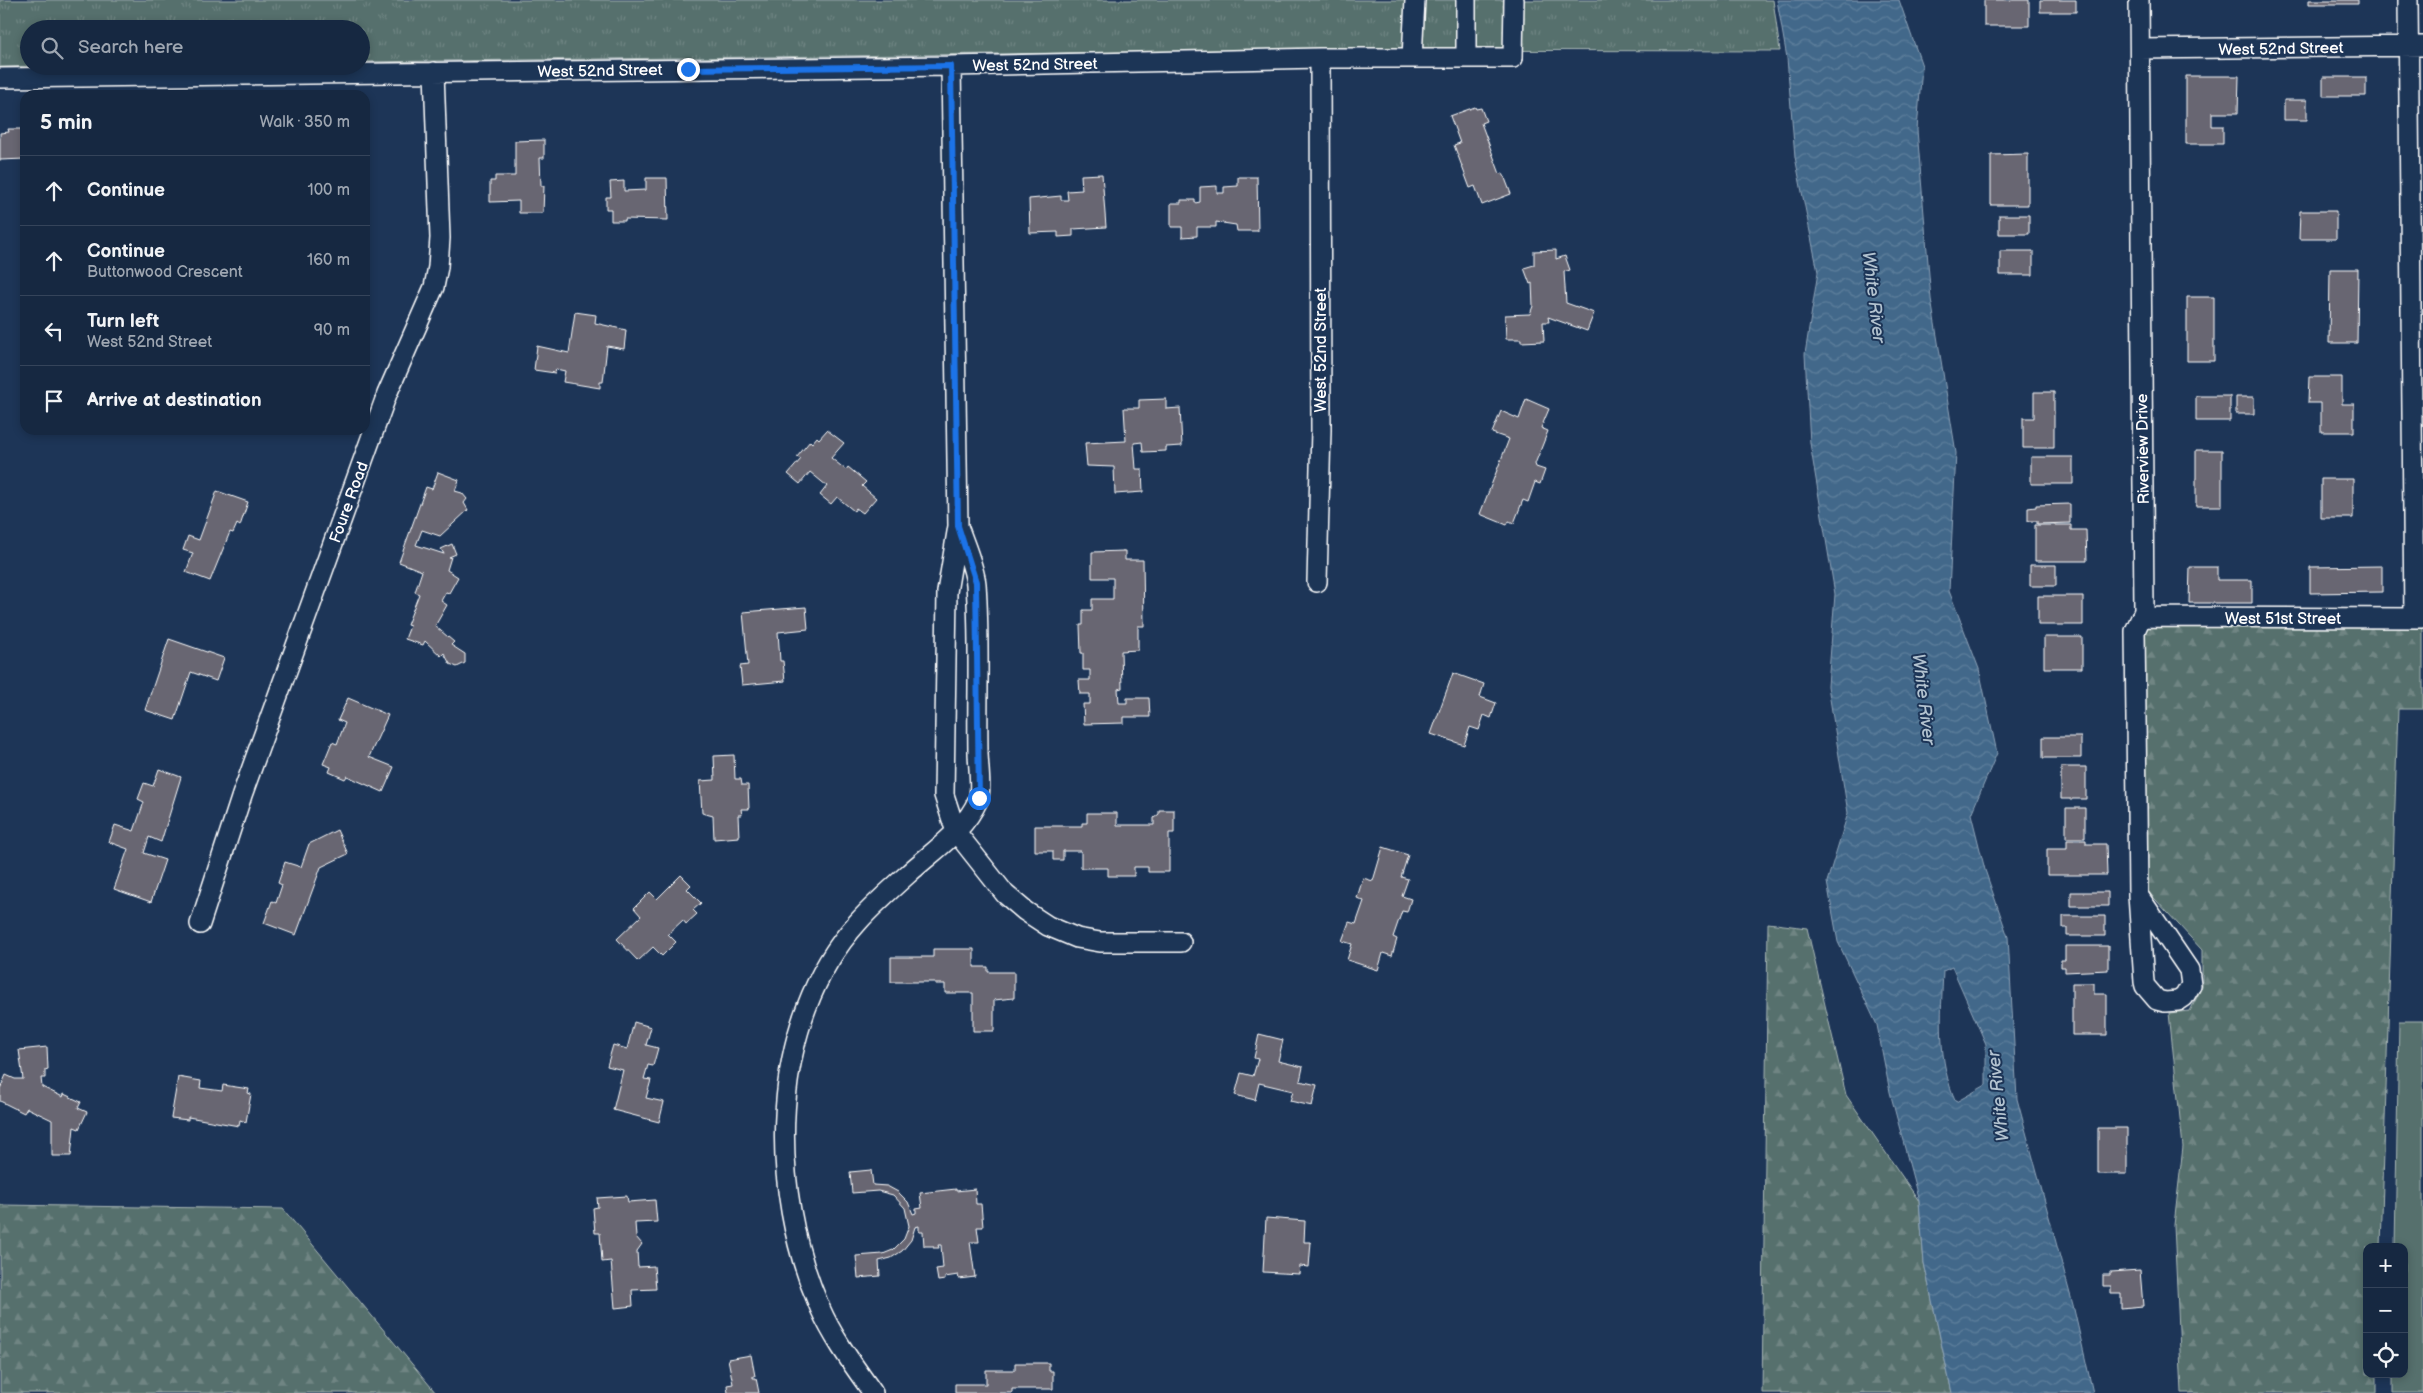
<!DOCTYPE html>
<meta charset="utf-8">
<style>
body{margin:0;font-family:"Balsamiq Sans",sans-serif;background:#1f3048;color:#f1f3f6}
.controls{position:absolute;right:15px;bottom:15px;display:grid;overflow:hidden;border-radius:10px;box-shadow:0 2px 8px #0003}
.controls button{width:45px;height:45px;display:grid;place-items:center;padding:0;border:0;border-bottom:1px solid #35445a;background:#162841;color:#f1f3f6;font:25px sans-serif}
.stop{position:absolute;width:15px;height:15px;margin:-11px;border:4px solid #1a73e8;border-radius:50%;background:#fff}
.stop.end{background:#1a73e8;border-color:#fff;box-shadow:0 1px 5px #0008}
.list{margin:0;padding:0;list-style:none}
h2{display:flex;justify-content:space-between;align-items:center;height:65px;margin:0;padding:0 20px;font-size:21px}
h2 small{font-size:16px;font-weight:400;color:#9ea6b1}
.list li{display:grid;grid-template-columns:32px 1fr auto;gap:15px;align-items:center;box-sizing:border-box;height:70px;padding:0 20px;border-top:1px solid #35445a}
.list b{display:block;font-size:19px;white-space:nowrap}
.list p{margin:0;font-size:16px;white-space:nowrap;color:#9ea6b1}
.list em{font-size:16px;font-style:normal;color:#9ea6b1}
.icon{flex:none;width:28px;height:28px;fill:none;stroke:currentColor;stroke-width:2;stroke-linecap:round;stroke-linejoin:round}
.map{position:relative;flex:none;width:2423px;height:1393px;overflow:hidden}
.search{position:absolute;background:#162841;box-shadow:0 2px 8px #0003;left:20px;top:20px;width:350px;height:55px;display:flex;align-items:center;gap:12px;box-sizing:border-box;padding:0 18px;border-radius:28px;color:#9ea6b1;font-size:19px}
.panel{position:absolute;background:#162841;box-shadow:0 2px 8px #0003;left:20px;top:90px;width:350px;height:345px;border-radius:15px}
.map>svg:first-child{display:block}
</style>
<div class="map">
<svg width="2423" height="1393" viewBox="0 0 2423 1393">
<defs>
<pattern id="grass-tufts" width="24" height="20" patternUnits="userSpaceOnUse" patternTransform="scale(1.25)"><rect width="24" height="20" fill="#56706d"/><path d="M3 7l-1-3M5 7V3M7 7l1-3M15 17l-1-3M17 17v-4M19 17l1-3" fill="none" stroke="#6f8583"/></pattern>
<pattern id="forest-firs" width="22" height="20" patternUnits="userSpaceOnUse" patternTransform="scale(1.25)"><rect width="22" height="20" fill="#56706d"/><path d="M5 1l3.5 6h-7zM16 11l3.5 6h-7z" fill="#6f8583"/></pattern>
<pattern id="water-waves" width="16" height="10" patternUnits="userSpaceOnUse" patternTransform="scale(1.25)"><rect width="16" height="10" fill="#42688a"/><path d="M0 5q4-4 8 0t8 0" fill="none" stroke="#5e7f9c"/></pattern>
</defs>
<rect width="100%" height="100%" fill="#1d3557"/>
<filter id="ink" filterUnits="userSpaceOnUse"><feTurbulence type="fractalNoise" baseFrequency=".02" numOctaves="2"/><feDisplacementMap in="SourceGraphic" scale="10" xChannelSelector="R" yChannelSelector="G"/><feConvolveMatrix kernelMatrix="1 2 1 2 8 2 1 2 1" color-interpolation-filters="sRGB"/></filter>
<g filter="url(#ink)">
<path fill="url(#grass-tufts)" stroke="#aab8b6" d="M 0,0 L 1773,0 L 1780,51 L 1308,50 L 361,62 L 361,29 L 29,29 L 29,66 L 37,66 L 0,67 Z"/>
<path fill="url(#forest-firs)" stroke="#aab8b6" d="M 2144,622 L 2423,624 L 2423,709 L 2398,709 L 2381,1247 L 2367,1247 L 2367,1374 L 2376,1374 L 2376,1393 L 2182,1393 L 2174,1225 L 2183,1147 L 2169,1013 L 2190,1011 L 2202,987 L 2202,950 L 2144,887 Z
M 1768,923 L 1807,928 L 1846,1095 L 1919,1201 L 1924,1263 L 1952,1393 L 1762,1393 Z
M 0,1205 L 283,1209 L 436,1393 L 0,1393 Z"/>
<path fill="#56706d" stroke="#aab8b6" d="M 2399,1021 L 2423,1021 L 2423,1393 L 2393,1393 L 2393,1374 L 2404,1374 L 2404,1247 L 2395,1247 Z"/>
<path fill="url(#water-waves)" stroke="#8ea4b9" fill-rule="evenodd" d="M 1777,0 L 1899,0 L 1922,66 L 1917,130 L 1931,299 L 1956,453 L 1949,591 L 1979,669 L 1997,753 L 1971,814 L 1985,870 L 2008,937 L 2017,1099 L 2073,1305 L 2093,1393 L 1952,1393 L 1924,1263 L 1919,1201 L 1890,1092 L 1877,1025 L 1838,942 L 1827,882 L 1848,813 L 1828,686 L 1835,594 L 1810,443 L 1805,354 L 1818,272 L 1795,157 L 1787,58 ZM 1952,967 L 1986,1044 L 1986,1085 L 1956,1102 C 1937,1060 1941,1016 1943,971 Z"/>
<path fill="#686672" stroke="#fff" d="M 1984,0 L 2029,0 L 2029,26 L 1984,26 Z
M 2040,0 L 2076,0 L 2076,12 L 2040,12 Z
M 2309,0 L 2358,0 L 2358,4 L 2309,4 Z
M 2186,76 L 2239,76 L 2238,113 L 2212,113 L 2212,126 L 2223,126 L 2223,144 L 2186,144 Z
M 2323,77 L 2366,77 L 2366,96 L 2323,96 Z
M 2284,100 L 2307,100 L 2307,120 L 2284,120 Z
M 1475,107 L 1476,109 L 1481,108 L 1486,121 L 1481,123 L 1500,174 L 1503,173 L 1511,194 L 1482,205 L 1475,186 L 1470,188 L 1454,145 L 1460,143 L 1450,116 Z
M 8,129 L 24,129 L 25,159 L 0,160 L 0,133 L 9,132 Z
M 544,140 L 544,158 L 540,158 L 541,186 L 544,186 L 543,213 L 519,213 L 519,201 L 490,202 L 490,181 L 495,181 L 495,176 L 515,176 L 515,141 Z
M 2028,154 L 2028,205 L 1991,205 L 1991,155 Z
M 1102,174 L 1106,227 L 1073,229 L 1073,236 L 1058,237 L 1058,232 L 1030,233 L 1029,199 L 1061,196 L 1061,200 L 1068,200 L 1067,191 L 1082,190 L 1081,175 Z
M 1238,177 L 1257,177 L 1258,231 L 1237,231 L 1236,225 L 1216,222 L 1216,227 L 1197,227 L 1197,236 L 1182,237 L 1182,227 L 1171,227 L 1171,203 L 1181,203 L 1181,200 L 1195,200 L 1195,203 L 1200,202 L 1200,187 L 1217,186 L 1217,193 L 1224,193 L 1224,187 L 1238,186 Z
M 646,178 L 667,178 L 668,220 L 625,219 L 625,221 L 611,221 L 611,209 L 606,209 L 606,197 L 611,197 L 610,182 L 624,181 L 624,191 L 646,190 Z
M 2300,211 L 2336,211 L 2336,239 L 2299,239 Z
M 1999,215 L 2029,215 L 2029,234 L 1999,234 Z
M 1556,250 L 1556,259 L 1565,256 L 1570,270 L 1564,272 L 1566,303 L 1594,313 L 1587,331 L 1548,317 L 1549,322 L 1543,322 L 1544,341 L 1521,342 L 1521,339 L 1506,339 L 1505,315 L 1530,314 L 1533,306 L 1532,283 L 1530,284 L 1524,268 L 1534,265 L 1534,251 Z
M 2000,251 L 2033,251 L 2033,275 L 2000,275 Z
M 2330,269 L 2358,269 L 2357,343 L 2329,343 Z
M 2187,297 L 2214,297 L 2214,361 L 2187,361 Z
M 575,312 L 596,315 L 595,323 L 626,330 L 624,349 L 607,346 L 603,382 L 600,382 L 600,388 L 563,382 L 565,371 L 556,369 L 555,373 L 534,370 L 537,346 L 569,353 Z
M 2309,377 L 2342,377 L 2342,404 L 2354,404 L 2354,432 L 2321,432 L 2321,403 L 2308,403 Z
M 2034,392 L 2054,392 L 2054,448 L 2023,448 L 2023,418 L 2034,418 Z
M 2196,396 L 2230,396 L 2230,421 L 2196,421 Z
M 2236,397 L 2254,397 L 2254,414 L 2236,414 Z
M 1166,399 L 1166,409 L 1180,408 L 1182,446 L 1166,447 L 1166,451 L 1143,452 L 1142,442 L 1134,443 L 1136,469 L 1142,469 L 1143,492 L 1115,494 L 1114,467 L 1087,466 L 1085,443 L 1126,441 L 1124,408 L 1139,408 L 1139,400 Z
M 1526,399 L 1549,409 L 1541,428 L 1548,431 L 1535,464 L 1536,467 L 1545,470 L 1540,484 L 1535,482 L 1528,502 L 1523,500 L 1514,523 L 1509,521 L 1507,525 L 1480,514 L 1509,439 L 1492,433 L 1501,411 L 1519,419 Z
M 827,430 L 844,443 L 831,458 L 846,470 L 848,467 L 866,482 L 862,486 L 876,498 L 863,513 L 856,508 L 854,511 L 837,497 L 831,504 L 820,495 L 827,486 L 810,472 L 800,484 L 788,474 L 801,459 L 797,457 L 810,441 L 812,443 L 817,437 L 819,439 Z
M 2196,450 L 2222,450 L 2222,506 L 2196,506 Z
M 2031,457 L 2073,457 L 2073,484 L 2031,484 Z
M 438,472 L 459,480 L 455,491 L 462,493 L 467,499 L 464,503 L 468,510 L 440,536 L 422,530 L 416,545 L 444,554 L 441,549 L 452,544 L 456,554 L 449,557 L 451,557 L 447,570 L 458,577 L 449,593 L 446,592 L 442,599 L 441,601 L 447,605 L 435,626 L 454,642 L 451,645 L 465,654 L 465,663 L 457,667 L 450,664 L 444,653 L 441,656 L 425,641 L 423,645 L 405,639 L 410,626 L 407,625 L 419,594 L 415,592 L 422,571 L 399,562 L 426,487 L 432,489 Z
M 2321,479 L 2353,479 L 2353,518 L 2321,518 Z
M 217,491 L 248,502 L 240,526 L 237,524 L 233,533 L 230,532 L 210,581 L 186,572 L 193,553 L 183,550 L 188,536 L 199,540 Z
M 2070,504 L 2070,523 L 2037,524 L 2037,521 L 2028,521 L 2028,508 L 2036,507 L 2036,505 Z
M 2035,525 L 2071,525 L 2071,530 L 2086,530 L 2087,561 L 2035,561 Z
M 1125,551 L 1125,560 L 1143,560 L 1144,626 L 1138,626 L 1138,650 L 1121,651 L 1122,688 L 1118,689 L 1119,703 L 1127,703 L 1127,698 L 1149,698 L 1150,717 L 1124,717 L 1124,723 L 1084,724 L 1083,704 L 1090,704 L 1090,694 L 1080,694 L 1079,680 L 1090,680 L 1090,670 L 1083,670 L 1083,653 L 1081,653 L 1080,625 L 1083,625 L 1083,610 L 1092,610 L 1092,599 L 1113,599 L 1113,578 L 1092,578 L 1092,552 Z
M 2030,565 L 2056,565 L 2056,586 L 2030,586 Z
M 2382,566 L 2382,592 L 2310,593 L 2310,567 Z
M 2190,567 L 2217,567 L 2217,580 L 2252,580 L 2252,603 L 2189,603 Z
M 2038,596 L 2083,596 L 2083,625 L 2038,625 Z
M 806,607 L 808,629 L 778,632 L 780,661 L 783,661 L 785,681 L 742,685 L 740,666 L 748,665 L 743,612 Z
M 2044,637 L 2082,637 L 2082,668 L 2044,668 Z
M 169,639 L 224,658 L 216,681 L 191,672 L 175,720 L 145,710 Z
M 1453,673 L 1484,684 L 1480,697 L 1496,703 L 1491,718 L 1484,715 L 1479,730 L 1470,727 L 1464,745 L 1431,734 Z
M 348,698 L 388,715 L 369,757 L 394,767 L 383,792 L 347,776 L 345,779 L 329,772 L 331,767 L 323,764 L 332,742 L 337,744 L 345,723 L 338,720 Z
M 2043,737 L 2081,737 L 2081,758 L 2043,758 Z
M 734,755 L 735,779 L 741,779 L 742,785 L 748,785 L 749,809 L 741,809 L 742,815 L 738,815 L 739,837 L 714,839 L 713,816 L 702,813 L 700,781 L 715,780 L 714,756 Z
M 2061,767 L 2086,767 L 2086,799 L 2061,799 Z
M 159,769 L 181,777 L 161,842 L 149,837 L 144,853 L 165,860 L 151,902 L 114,889 L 128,849 L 109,842 L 115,825 L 134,831 L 144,802 L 138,799 L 144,783 L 153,786 Z
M 2066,808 L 2085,808 L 2085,838 L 2066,838 Z
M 1159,810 L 1174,810 L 1174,833 L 1169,833 L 1169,872 L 1148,872 L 1148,867 L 1134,867 L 1134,876 L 1108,876 L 1108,868 L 1081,868 L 1081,851 L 1063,851 L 1063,860 L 1053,860 L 1053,851 L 1035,851 L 1035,826 L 1082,826 L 1082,823 L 1087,823 L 1087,813 L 1117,813 L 1117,825 L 1154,825 L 1154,818 L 1159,814 Z
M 337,830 L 348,854 L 321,867 L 296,935 L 264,923 L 272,901 L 276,903 L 282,885 L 278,883 L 285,862 L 301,867 L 309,844 Z
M 2067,840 L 2086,840 L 2086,844 L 2106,844 L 2107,875 L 2047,875 L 2047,849 L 2067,849 Z
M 1383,847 L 1408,855 L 1401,877 L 1408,879 L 1402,896 L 1411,899 L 1407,912 L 1402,911 L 1393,937 L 1397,939 L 1392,956 L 1383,953 L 1378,970 L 1347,960 L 1352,944 L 1342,941 L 1349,922 L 1356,924 L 1364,901 L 1357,898 L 1363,878 L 1373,881 Z
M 681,875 L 691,885 L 687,889 L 701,903 L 693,910 L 697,914 L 686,924 L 683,920 L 668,934 L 676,942 L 662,956 L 653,947 L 638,961 L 617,939 L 641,916 L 634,908 L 650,892 L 657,899 Z
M 2071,892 L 2108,892 L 2108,906 L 2071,906 Z
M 2063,916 L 2105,916 L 2105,936 L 2067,936 L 2067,928 L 2063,928 Z
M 2065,946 L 2108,946 L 2108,970 L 2065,972 L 2065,967 L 2061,967 L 2061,960 L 2065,960 Z
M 933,949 L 974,949 L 974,967 L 988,967 L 988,972 L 1014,972 L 1014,998 L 994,1000 L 994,1031 L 973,1031 L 973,993 L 945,993 L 945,984 L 935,984 L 935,982 L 891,982 L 891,957 L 933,957 Z
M 2072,983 L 2094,983 L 2094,994 L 2107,994 L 2107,1035 L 2072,1035 Z
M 634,1022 L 651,1027 L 646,1045 L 658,1048 L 653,1066 L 648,1065 L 644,1079 L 651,1080 L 646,1098 L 664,1102 L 659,1122 L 613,1110 L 623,1070 L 607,1066 L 613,1045 L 627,1049 Z
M 1259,1034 L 1283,1040 L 1278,1061 L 1303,1067 L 1300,1081 L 1317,1085 L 1312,1106 L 1290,1101 L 1293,1091 L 1259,1083 L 1255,1100 L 1235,1095 L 1241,1073 L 1253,1076 L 1258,1059 L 1254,1058 Z
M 47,1047 L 48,1069 L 45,1070 L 45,1078 L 41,1078 L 42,1087 L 63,1097 L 64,1094 L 81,1102 L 78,1108 L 87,1112 L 79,1129 L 74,1127 L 71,1156 L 52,1156 L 52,1120 L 27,1108 L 24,1113 L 0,1101 L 0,1089 L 6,1075 L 15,1079 L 23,1079 L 19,1050 Z
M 178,1077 L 201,1081 L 200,1088 L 222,1091 L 223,1085 L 249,1089 L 248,1093 L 251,1094 L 246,1122 L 240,1120 L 239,1126 L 188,1117 L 188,1120 L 171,1118 Z
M 2098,1128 L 2127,1128 L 2127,1174 L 2098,1174 Z
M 871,1170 L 873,1185 L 887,1186 L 898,1192 L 908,1202 L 913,1214 L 916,1213 L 916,1209 L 922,1208 L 920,1193 L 956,1189 L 956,1191 L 975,1189 L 976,1204 L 981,1204 L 983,1227 L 977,1227 L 979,1242 L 970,1242 L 975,1277 L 959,1279 L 958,1275 L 945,1277 L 945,1280 L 938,1281 L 936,1269 L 943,1268 L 941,1245 L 938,1245 L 939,1248 L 933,1248 L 933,1246 L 924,1246 L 923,1232 L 919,1232 L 919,1226 L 915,1227 L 911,1240 L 902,1251 L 891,1258 L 879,1261 L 880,1276 L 858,1278 L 856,1256 L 883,1254 L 893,1250 L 904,1239 L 909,1226 L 905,1208 L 893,1195 L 878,1191 L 852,1193 L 850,1172 Z
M 627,1196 L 628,1202 L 655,1200 L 657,1222 L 635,1223 L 636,1237 L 642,1244 L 637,1251 L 638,1267 L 654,1266 L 656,1289 L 632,1290 L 633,1306 L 615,1308 L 611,1261 L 602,1262 L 600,1233 L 595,1233 L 593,1208 L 598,1207 L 597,1198 Z
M 1266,1218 L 1305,1221 L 1304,1242 L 1311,1242 L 1309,1267 L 1300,1266 L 1299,1274 L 1263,1272 Z
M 2140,1270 L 2143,1306 L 2121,1308 L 2121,1294 L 2111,1294 L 2111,1286 L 2103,1286 L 2103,1275 L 2110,1275 L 2110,1272 Z
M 751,1355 L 755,1376 L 753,1376 L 753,1378 L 756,1378 L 759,1393 L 728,1393 L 727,1385 L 733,1384 L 728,1359 Z
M 1015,1363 L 1049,1363 L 1049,1371 L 1053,1371 L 1053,1389 L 1012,1389 L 1012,1393 L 955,1393 L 955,1384 L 986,1384 L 986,1370 L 1015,1370 Z"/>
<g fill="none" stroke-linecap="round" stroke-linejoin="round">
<g stroke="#fff" stroke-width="22">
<path id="minor" d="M 1466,0 L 1466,58
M 2408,0 L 2414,618
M 2140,49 L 2423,46
M 1412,58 L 1415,0
M 951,66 L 958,526 L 947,592 L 944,795 L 956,832 L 1005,894 L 1025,911 L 1048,926 L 1077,938 L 1100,942 L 1181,942
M 0,78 L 951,66 L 1320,58 L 1513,58 L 1514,0
M 1317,582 L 1321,430 L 1320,58
M 2143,617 L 2423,618
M 2138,895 L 2189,970 L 2191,985 L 2184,997 L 2178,1001 L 2165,1002 L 2157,1000 L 2145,986 L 2144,982 L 2138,895 L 2135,631 L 2144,611 L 2139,0
M 200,924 L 242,795 L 387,394 L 434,287 L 438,267 L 440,238 L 434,72
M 873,1393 C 854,1366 833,1338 820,1308 C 768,1190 767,1022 858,922 C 876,902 897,884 917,866 C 939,847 966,828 978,800 C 982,790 978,763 978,752 C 977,696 980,640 976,584 C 974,566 965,546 959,529"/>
</g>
<use href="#minor" stroke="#1d3557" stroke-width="19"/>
</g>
</g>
<g fill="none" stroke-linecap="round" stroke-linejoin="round" filter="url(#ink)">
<path stroke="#1a73e8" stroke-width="6" d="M 688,69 L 951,66 L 958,526 L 976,582 L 979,798"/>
</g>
<g text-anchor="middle" stroke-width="4" stroke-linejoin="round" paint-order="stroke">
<g font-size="16" fill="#fff" stroke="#1d3557">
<text transform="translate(2281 48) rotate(-1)" y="6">West 52nd Street</text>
<text transform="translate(1035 64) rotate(-1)" y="6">West 52nd Street</text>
<text transform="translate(600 70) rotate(-1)" y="6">West 52nd Street</text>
<text transform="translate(1320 350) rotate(-90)" y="6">West 52nd Street</text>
<text transform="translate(2142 449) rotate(-91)" y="6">Riverview Drive</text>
<text transform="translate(348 502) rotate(-70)" y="6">Foure Road</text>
<text x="2283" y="624">West 51st Street</text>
</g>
<g font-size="18" font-style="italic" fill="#b3c3d0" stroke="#1d3557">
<text transform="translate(1874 297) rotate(83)" y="6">White River</text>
<text transform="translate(1924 699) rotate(83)" y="6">White River</text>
<text transform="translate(1998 1096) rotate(-96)" y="6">White River</text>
</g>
</g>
</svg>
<div class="controls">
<button>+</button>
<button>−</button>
<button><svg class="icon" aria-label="locate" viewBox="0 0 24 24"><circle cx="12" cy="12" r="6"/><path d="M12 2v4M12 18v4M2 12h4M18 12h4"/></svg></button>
</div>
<div class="stop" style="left:979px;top:798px"></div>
<div class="stop end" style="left:688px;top:69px"></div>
<div class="search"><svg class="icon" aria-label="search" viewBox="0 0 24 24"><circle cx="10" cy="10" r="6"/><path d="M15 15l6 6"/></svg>Search here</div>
<section class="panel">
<h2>5 min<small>Walk · 350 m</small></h2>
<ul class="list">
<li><svg class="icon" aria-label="ahead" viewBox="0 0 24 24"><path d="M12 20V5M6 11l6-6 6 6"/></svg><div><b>Continue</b></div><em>100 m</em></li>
<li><svg class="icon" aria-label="ahead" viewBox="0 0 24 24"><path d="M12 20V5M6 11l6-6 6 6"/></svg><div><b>Continue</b><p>Buttonwood Crescent</p></div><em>160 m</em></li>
<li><svg class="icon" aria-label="left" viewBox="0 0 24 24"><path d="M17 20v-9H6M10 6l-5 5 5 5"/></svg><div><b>Turn left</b><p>West 52nd Street</p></div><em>90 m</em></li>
<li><svg class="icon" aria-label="arrive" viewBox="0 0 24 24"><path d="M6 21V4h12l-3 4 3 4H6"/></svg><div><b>Arrive at destination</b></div></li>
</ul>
</section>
</div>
